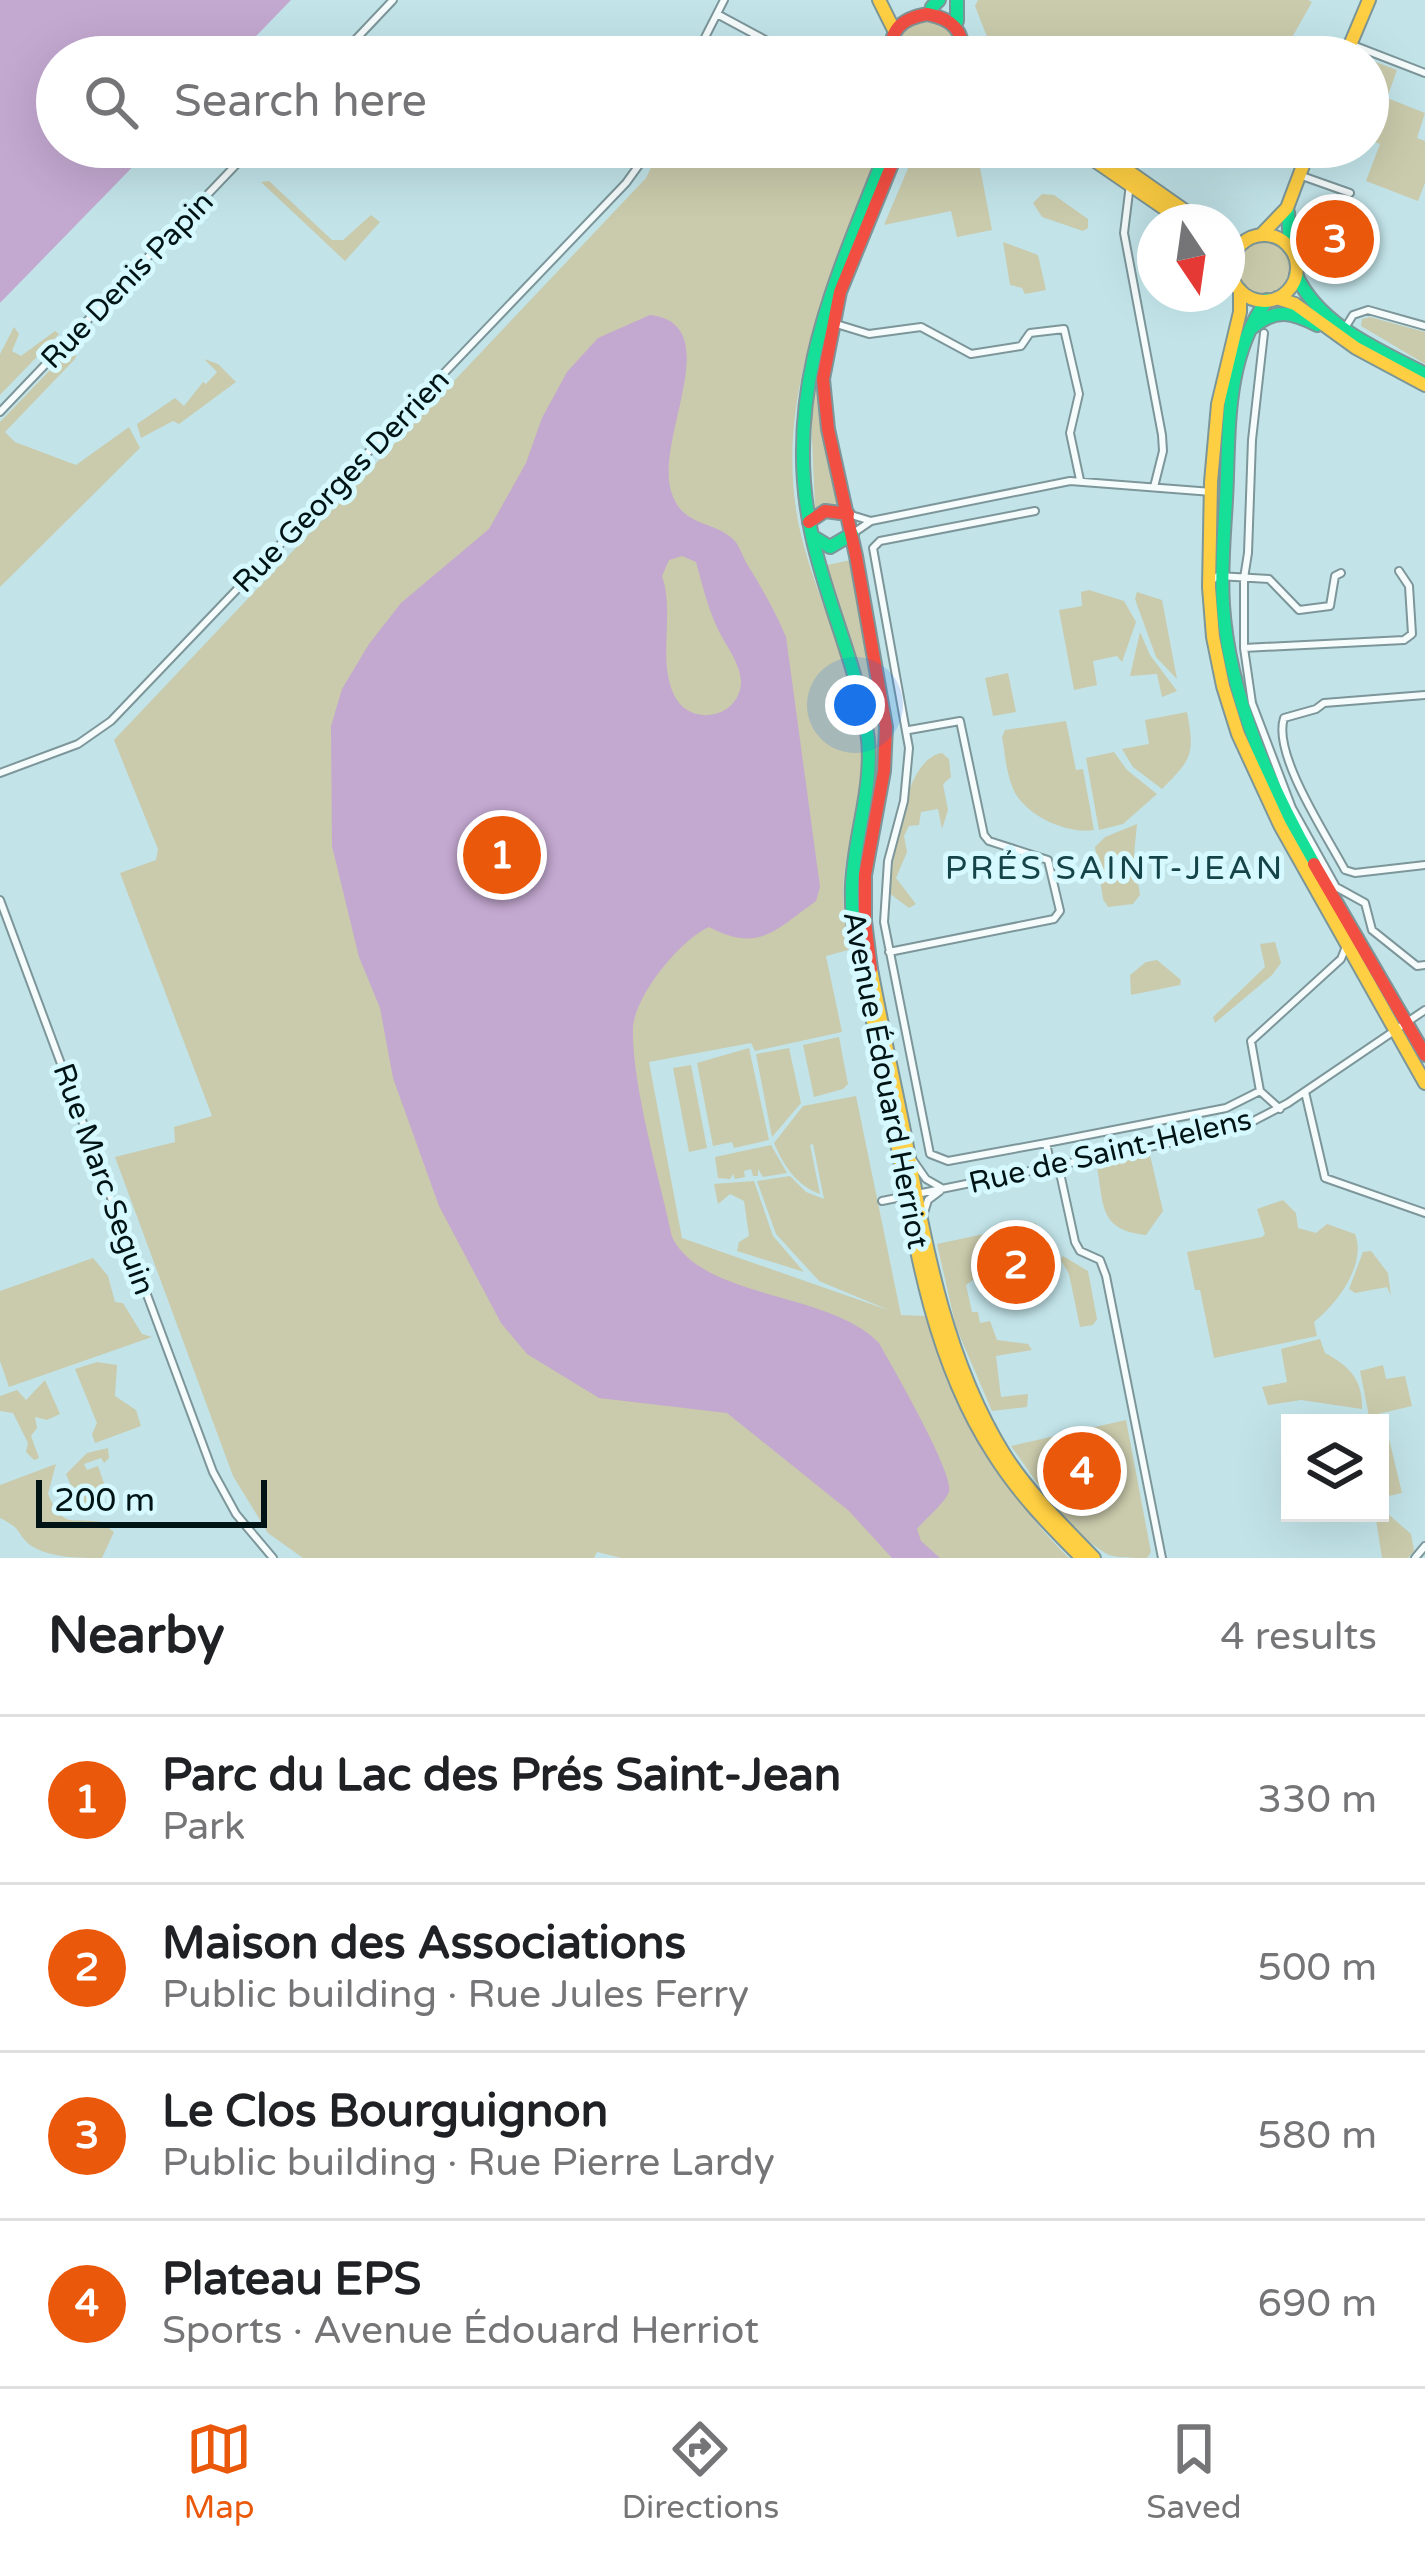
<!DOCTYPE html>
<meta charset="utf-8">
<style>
body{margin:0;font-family:"Varela Round",sans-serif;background:#f6f6f6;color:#202124}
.controls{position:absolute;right:36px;bottom:36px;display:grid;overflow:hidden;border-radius:0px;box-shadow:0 12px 48px #0002}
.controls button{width:108px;height:108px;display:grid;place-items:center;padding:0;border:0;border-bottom:3px solid #e0e0e0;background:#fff;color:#202124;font:60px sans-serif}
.compass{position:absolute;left:1137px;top:204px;width:108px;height:108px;border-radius:50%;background:#fff;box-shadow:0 12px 48px #0002;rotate:167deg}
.scale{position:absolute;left:36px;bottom:30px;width:231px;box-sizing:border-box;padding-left:12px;border:6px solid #001315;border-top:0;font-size:33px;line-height:42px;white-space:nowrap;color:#001315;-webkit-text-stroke:9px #d5f9fe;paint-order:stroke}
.you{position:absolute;left:855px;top:705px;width:42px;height:42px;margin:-30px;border:9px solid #fff;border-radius:50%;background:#1a73e8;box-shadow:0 0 0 18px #1a73e833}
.badge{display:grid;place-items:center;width:78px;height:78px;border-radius:50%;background:#ea580c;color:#fff;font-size:39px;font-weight:700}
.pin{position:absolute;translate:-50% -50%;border:6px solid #fff;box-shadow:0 3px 12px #0006}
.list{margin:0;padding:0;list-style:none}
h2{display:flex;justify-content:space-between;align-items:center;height:156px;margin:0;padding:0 48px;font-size:51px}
h2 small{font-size:39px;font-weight:400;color:#757577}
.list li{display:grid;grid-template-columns:78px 1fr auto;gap:36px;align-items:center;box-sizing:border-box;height:168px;padding:0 48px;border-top:3px solid #e0e0e0}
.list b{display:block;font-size:45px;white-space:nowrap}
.list p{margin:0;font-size:39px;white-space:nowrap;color:#757577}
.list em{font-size:39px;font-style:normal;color:#757577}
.icon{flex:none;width:66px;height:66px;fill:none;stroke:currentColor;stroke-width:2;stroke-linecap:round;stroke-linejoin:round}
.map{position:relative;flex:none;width:1425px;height:1558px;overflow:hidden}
.search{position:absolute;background:#fff;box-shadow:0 12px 48px #0002;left:36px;right:36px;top:36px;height:132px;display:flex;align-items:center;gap:30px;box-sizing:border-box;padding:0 42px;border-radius:66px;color:#757577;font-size:45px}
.sheet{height:828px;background:#fff}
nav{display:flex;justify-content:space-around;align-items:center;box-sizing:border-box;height:168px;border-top:3px solid #e0e0e0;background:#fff;font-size:33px;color:#757577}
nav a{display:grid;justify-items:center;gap:6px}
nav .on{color:#ea580c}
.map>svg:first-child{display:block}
</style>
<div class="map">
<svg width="1425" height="1558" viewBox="0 0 1425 1558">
<rect width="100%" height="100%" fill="#c2e4e9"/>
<path fill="#cacaac" d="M 978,0 L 1308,0 L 1312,2 L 1281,57 L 995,57 L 975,6 Z
M 924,12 L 955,27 L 961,47 L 958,57 L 896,57 C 890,32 904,24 924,12 Z
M 1368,59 L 1397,70 L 1387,98 L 1425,113 L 1417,138 L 1425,141 L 1425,183 L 1418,201 L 1366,181 L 1380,144 L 1368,139 Z
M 661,147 L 879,147 C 833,272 765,410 804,546 C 821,610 856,674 862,740 C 866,786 849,831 844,876 C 842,901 845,925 848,950 L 826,956 L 842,1032 L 755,1051 L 751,1043 L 649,1062 L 682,1238 L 891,1311 L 819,1281 L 776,1234 L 757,1181 L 790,1176 L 806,1192 L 824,1199 L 813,1144 L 810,1145 L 820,1194 C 796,1185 784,1166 774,1143 L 803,1106 L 856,1096 L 901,1315 L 926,1316 C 962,1406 998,1489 1069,1558 L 621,1558 L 597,1552 L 594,1558 L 303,1558 L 268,1533 L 233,1476 L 115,1157 L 175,1142 L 174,1127 L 212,1116 L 120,873 L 156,860 L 158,849 L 114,740 L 646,178 Z
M 917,147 L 976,147 L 992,230 L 957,237 L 951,211 L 884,225 Z
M 269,181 L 332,240 L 343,240 L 371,215 L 380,222 L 345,261 L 261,182 Z
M 1042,194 L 1054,195 L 1088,219 L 1088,228 L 1083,231 L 1042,217 L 1033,203 Z
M1236 268a28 28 0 1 1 56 0a28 28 0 1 1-56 0Z
M 1003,242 L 1038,255 L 1046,290 L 1025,294 L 1022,288 L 1010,285 Z
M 1370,317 L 1425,332 L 1425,364 L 1361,326 L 1362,319 Z
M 14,327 L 19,334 L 12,351 L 21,356 L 55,331 L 59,334 L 0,395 L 0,354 Z
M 76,343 L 81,343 L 75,359 L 5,432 L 15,442 L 76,465 L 129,427 L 140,448 L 0,587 L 0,422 Z
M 820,343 L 824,344 L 826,437 L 838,506 L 815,508 L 810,390 Z
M 204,359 L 218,364 L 236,382 L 179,424 L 173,421 L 141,438 L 137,424 L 175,398 L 184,406 L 203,382 L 206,384 L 217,372 Z
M 851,560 L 884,750 L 872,758 L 860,683 L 827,565 Z
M 1089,590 L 1124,601 L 1136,622 L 1122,662 L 1117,656 L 1093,661 L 1097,685 L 1074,690 L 1059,610 L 1082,606 L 1081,592 Z
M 1137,592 L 1162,600 L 1177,679 L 1156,657 L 1135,599 Z
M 1140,632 L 1150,655 L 1177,691 L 1162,697 L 1157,674 L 1130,676 Z
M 1008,673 L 1016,712 L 993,716 L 985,678 Z
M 1187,712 C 1195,754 1192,759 1162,789 L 1133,767 L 1122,749 L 1149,744 L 1145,720 Z
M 1066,721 L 1076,770 L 1083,769 L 1094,830 C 1067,835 1021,814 1012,786 C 1006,771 1005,753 1002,737 L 1005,730 Z
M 1114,752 L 1127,770 L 1157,794 L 1123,824 L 1099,830 L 1086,758 Z
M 942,753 L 949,759 L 951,777 L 943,784 L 948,810 L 942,829 L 938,809 L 921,812 L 919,825 L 909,826 L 904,836 L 907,852 L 896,878 L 916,904 L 909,908 L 889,893 C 894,858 902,759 942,753 Z
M 1137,824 L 1134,855 L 1140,895 L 1133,904 L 1108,907 L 1103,899 L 1095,847 L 1105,837 Z
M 1275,942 L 1281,963 L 1272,975 L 1215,1023 L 1213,1017 L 1265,967 L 1260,944 Z
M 1157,960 L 1181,980 L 1180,985 L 1131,995 L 1130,975 L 1146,962 Z
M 839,1037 L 848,1084 L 843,1089 L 814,1097 L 803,1045 Z
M 749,1048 L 769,1140 L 734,1148 L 732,1142 L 713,1146 L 697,1063 Z
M 789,1048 L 801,1103 L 772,1137 L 756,1054 Z
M 691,1065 L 707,1148 L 689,1152 L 673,1068 Z
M 771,1145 L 787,1173 L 763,1177 L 758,1169 L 758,1176 L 753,1176 L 751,1169 L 744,1171 L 745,1177 L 735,1179 L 733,1174 L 730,1179 L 718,1178 L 715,1157 Z
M 1150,1155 L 1163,1211 L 1146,1235 C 1099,1230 1104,1206 1097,1167 Z
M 754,1181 L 773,1236 L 804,1272 L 737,1251 L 739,1242 L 749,1236 L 744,1201 L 730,1194 L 718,1204 L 714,1184 Z
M 1283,1200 L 1296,1213 L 1298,1228 L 1316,1233 L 1327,1224 L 1355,1234 C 1367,1264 1337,1304 1314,1322 L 1317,1336 L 1214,1358 L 1200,1290 L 1195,1290 L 1187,1252 L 1262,1237 L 1265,1234 L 1257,1209 Z
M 1036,1223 L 1036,1229 L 990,1240 L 988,1269 L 966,1285 L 972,1312 L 978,1312 L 980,1323 L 990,1321 L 997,1340 L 1028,1344 L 1032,1350 L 996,1356 L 1001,1397 L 1028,1394 L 1027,1407 L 992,1411 L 956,1327 L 937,1244 Z
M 1371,1251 L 1388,1273 L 1391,1296 L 1387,1287 L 1355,1293 L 1349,1289 L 1363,1252 Z
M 1063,1256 L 1088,1271 L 1097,1319 L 1093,1325 L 1080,1327 L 1069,1274 L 1060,1259 Z
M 93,1258 L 108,1276 L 115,1302 L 123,1303 L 142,1334 L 152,1337 L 9,1387 L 0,1361 L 0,1291 Z
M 1320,1339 L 1325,1353 C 1349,1366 1363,1379 1362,1409 L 1301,1400 L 1268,1405 L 1262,1387 L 1287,1382 L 1281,1349 Z
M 97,1362 L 117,1365 L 115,1396 L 136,1410 L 141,1426 L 95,1443 L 92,1434 L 97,1423 L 75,1369 Z
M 1383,1365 L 1386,1379 L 1405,1376 L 1412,1406 L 1369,1416 L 1360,1371 Z
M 45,1380 L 60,1414 L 47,1420 L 35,1417 L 37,1428 L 31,1436 L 39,1458 L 34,1460 L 26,1452 L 28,1443 L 13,1413 L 0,1411 L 0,1396 L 17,1390 L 26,1400 Z
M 1384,1418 L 1402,1493 L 1380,1498 L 1380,1423 L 1373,1421 Z
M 1126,1420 L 1151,1552 L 1147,1558 C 1135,1558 1119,1558 1109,1555 C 1071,1535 1035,1480 1011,1446 Z
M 108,1448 L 109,1458 L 104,1463 L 101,1458 L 84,1464 L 87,1470 L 98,1466 L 107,1492 L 95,1504 L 78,1502 L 66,1474 L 87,1453 Z
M 56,1464 L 48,1494 C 64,1530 70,1517 101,1522 L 114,1532 L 102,1558 C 79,1558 49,1558 30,1545 C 15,1532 24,1530 0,1518 L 0,1485 Z
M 1380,1507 L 1411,1534 L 1414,1551 L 1408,1558 L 1382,1558 L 1375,1513 L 1380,1513 Z"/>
<path fill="#c3a8d0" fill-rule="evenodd" d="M 0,0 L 291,0 L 236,57 L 57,57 L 57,147 L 152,147 L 0,303 Z
M 650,315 C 728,324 655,437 671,491 C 682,528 712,519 734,540 C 739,545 743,557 747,564 C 762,588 775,611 786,637 L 820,887 L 816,901 C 774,931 759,953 709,927 C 681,939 635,995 633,1027 C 631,1083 660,1180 672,1237 C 703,1300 830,1291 879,1343 C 891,1365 955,1474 949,1492 C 944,1504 926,1518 917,1529 L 921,1541 L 940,1558 L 892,1558 L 849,1511 L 727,1413 L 599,1398 L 527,1354 L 501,1323 L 439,1206 L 393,1078 L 380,1008 L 359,957 L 332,846 L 331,726 L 342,689 L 369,644 L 401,603 L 489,529 L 526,463 L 542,418 L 567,372 L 598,338 ZM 682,556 L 696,562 C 702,583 707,605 716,625 C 723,642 742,664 741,684 C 738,719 689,727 674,695 C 657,658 675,614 662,576 L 669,560 Z"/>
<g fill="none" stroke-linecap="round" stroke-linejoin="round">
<g stroke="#7c969a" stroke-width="10">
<path id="street" d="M 717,14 L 797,57
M 1350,44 L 1425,73
M 339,57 L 393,0
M 695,57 L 724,0
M 855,57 L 888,42
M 1277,147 L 1305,159
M 1302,176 L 1350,193
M 1130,184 L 1124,233 L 1162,435 L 1163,451 L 1154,487
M 833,323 L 869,334 L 921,327 L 971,354 L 1021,346 L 1030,333 L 1064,329 L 1079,394 L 1070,433 L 1080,480
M 1345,328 L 1353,315 L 1368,310 L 1425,326
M 1264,333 L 1252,440 L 1248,553 L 1244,578 L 1244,648 L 1252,703 L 1292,808 L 1336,887 L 1365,903 L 1372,930 L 1417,966 L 1425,965
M 0,412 L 253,147
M 1035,511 L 880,541 L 873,548 L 909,748 L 904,801 L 888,861 L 884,922 L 930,1154 L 948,1161 L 1057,1141 L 1226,1108 L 1260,1091
M 848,514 L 871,521
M 852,534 L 871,521 L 1070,481 L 1212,492
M 1209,582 L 1218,576 L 1269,579 L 1299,610 L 1330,606 L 1335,576 L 1341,573
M 1244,648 L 1404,640 L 1412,634 L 1409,586 L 1399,571
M 1425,695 L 1324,703 L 1316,709 L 1284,718 C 1272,754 1327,836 1345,870 L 1355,873 L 1425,865
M 0,773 L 78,744 L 111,721 L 626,183 L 652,147
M 0,900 L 213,1472 L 236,1514 L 273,1558
M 889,952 L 1054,919 L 1060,911 L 1048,860 L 989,841 L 984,835 L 960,721 L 909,730
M 1305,1092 L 1325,1178 L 1425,1213
M 1280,1109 L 1260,1091 L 1251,1041 L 1341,959 L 1347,944
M 1046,1143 L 1049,1157 L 1060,1173 L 1075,1242 L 1080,1251 L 1100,1260 L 1106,1276 L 1162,1558
M 912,1159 L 926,1179 L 940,1187
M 882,1201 L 1238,1129 L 1288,1103 L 1425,1010
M 922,1219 L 928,1200 L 940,1191
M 1415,1558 L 1425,1546"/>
</g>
<g stroke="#7c969a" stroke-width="16">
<path id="fast" d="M 957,0 L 957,21
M 932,7 L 939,0
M 1288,212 L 1290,248
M 1296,275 C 1320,326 1377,349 1425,374
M 1267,300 C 1229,353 1229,413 1227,476 C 1226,519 1220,562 1223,605 C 1229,696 1270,786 1314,864
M 1253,327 C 1276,308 1292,312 1317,325
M 812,536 L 830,547 L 852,534
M 873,1021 C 862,976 850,931 852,885 C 854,836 873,789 868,739 C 859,669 827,605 812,536 C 780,392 837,277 888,147"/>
</g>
<g stroke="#7c969a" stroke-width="16">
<path id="slow" d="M 879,0 L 893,28
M 1345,57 L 1369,0
M 1075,147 L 1184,222
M 1094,147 L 1201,222
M 1261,235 L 1287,208 L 1310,147
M1231 268a33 33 0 1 1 66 0a33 33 0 1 1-66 0Z
M 1240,290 L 1240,312 L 1218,404 L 1211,482 L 1209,587 L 1213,637 L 1223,686 L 1238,734 L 1280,825 L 1425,1083
M 1277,298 L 1295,304 L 1356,348 L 1425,385
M 871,969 C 881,1023 893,1077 904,1131 C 925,1242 944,1357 1004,1454 C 1029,1493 1062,1525 1094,1558
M 873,1021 C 908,1164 911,1326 993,1453 C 1018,1493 1049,1525 1082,1558"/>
</g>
<g stroke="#7c969a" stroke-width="16">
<path id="jam" d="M 890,57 C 890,30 900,19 927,14 C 953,19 963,30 964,57
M 809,522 L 825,511 L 848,514
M 1314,864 L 1425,1055
M 871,969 L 865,921 L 865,875 L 884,771 L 886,727 L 856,556 L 828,429 L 823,379 L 840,292 L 899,147"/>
</g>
<use href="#street" stroke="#f6fbfc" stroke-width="6"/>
<use href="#fast" stroke="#16e098" stroke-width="12"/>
<use href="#slow" stroke="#ffcf43" stroke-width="12"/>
<use href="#jam" stroke="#f24e42" stroke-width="12"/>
</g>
<g text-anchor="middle" stroke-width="10" stroke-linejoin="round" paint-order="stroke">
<g font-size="30" fill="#001315" stroke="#d5f9fe">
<text transform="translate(127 280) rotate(-46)" y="10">Rue Denis Papin</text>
<text transform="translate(341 481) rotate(-46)" y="10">Rue Georges Derrien</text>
<text transform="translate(886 1080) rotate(79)" y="10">Avenue Édouard Herriot</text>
<text transform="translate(1110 1151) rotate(-13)" y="10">Rue de Saint-Helens</text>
<text transform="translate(104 1179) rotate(70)" y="10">Rue Marc Seguin</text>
</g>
<g font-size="33" letter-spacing="3" fill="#144348" stroke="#d5f9fe">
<text x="1115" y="879">PRÉS SAINT-JEAN</text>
</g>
</g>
</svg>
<div class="controls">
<button><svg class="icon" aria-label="layers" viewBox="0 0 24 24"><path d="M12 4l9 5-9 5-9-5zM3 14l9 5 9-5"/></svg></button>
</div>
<svg class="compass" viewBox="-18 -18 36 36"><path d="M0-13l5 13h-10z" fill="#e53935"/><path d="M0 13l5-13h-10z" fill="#757577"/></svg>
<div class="scale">200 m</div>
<div class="you"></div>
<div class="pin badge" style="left:502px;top:855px">1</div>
<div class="pin badge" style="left:1016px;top:1265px">2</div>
<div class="pin badge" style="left:1335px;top:239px">3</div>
<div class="pin badge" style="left:1082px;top:1471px">4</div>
<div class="search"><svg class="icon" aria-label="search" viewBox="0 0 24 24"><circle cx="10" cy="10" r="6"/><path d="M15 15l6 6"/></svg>Search here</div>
</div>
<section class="sheet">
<h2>Nearby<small>4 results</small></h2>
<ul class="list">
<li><span class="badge">1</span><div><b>Parc du Lac des Prés Saint-Jean</b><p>Park</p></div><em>330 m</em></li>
<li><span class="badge">2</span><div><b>Maison des Associations</b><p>Public building · Rue Jules Ferry</p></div><em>500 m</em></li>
<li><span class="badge">3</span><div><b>Le Clos Bourguignon</b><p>Public building · Rue Pierre Lardy</p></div><em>580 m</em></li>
<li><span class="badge">4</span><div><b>Plateau EPS</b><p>Sports · Avenue Édouard Herriot</p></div><em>690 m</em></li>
</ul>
</section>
<nav>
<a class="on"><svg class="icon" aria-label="map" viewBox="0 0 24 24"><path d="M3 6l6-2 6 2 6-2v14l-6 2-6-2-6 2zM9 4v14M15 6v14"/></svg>Map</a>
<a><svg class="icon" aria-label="directions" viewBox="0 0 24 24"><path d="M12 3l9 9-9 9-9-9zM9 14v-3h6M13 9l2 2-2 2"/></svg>Directions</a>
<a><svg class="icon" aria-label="saved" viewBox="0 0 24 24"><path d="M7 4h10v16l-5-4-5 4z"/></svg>Saved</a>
</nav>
